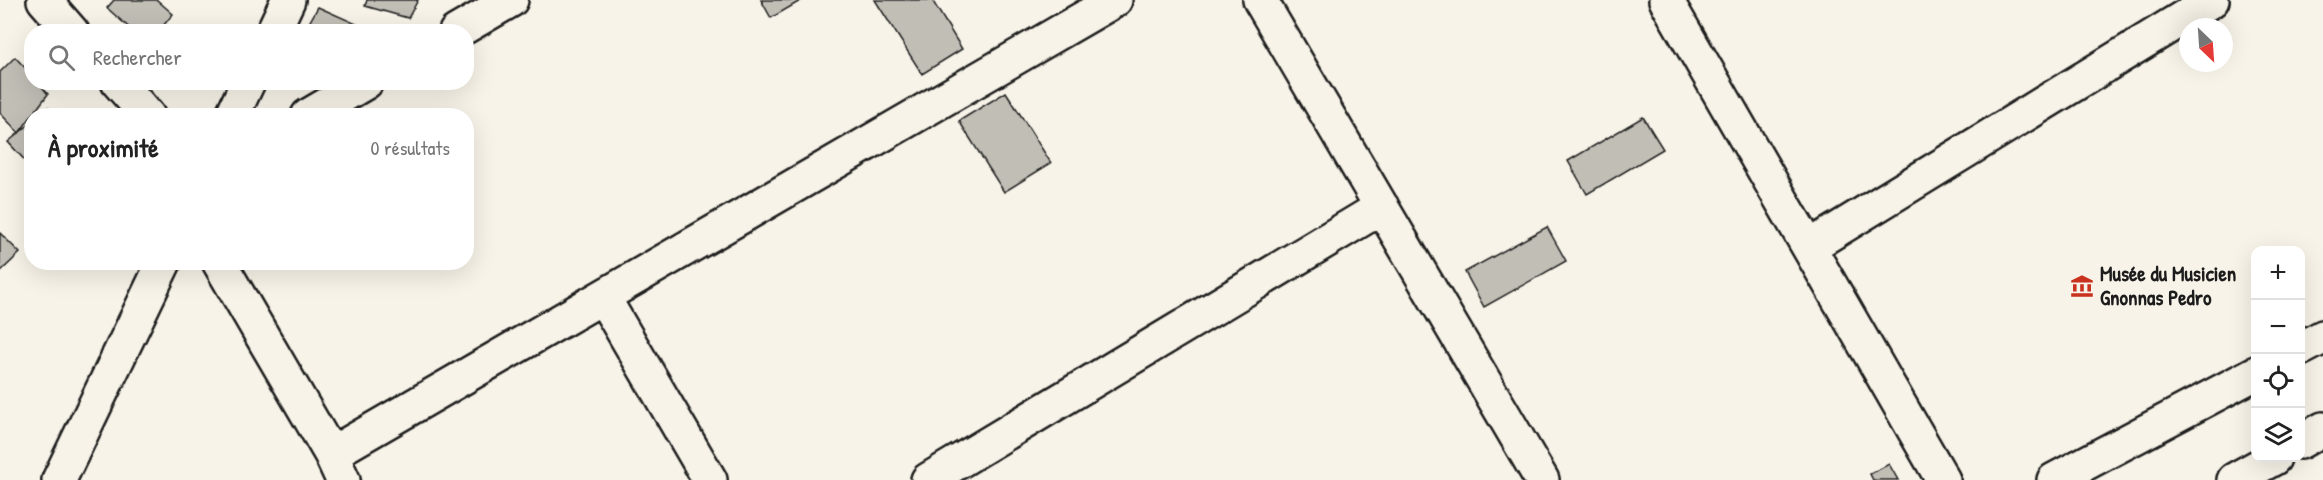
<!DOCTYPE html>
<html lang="fr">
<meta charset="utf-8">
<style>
body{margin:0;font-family:"Patrick Hand",sans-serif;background:#f6f6f6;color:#222}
.controls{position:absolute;right:18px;bottom:18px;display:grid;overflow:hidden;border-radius:12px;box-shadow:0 6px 24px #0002}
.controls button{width:54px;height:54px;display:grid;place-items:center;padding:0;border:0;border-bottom:2px solid #e0e0e0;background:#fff;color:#222;font:30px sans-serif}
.compass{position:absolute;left:2179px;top:18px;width:54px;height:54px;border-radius:50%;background:#fff;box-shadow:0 6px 24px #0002;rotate:155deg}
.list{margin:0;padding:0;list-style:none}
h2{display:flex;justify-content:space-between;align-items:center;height:78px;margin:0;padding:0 24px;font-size:26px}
h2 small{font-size:20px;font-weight:400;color:#767676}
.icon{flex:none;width:33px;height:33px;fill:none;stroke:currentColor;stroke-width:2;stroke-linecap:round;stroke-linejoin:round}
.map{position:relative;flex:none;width:2323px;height:480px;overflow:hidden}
.search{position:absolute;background:#fff;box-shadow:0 6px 24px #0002;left:24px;top:24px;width:450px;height:66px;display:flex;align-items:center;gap:15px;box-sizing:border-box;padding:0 21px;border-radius:24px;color:#767676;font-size:22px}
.panel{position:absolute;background:#fff;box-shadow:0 6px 24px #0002;left:24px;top:108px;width:450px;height:162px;border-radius:24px}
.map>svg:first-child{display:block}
</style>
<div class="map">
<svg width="2323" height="480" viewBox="0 0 2323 480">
<rect width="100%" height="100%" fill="#f7f3e8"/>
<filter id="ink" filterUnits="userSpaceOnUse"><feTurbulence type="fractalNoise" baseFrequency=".0167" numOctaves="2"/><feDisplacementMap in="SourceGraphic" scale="12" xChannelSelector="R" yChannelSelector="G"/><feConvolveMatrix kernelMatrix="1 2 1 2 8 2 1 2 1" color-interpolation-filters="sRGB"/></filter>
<g filter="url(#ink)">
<path fill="#c0beb5" stroke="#1c1c1c" stroke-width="1.5" d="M 114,0 L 157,0 L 173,14 L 158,32 L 134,32 L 107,8 Z
M 367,0 L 418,0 L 408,18 L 365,6 Z
M 761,0 L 802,0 L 771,18 Z
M 875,0 L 932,0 L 962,49 L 922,74 Z
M 318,7 L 361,26 L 358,32 L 304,32 Z
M 15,57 L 32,75 L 32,82 L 38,82 L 48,94 L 19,133 L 0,113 L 0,72 Z
M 1006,92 L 1051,163 L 1004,192 L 959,121 Z
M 48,107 L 57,116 L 38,116 Z
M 1643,117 L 1663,149 L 1587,194 L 1568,161 Z
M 32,122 L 32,168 L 8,142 Z
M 1547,227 L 1566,261 L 1484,307 L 1465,272 Z
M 0,233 L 20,253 L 0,272 Z
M 1889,464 L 1898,480 L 1873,480 L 1870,474 Z"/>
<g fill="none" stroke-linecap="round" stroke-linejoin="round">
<g stroke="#1c1c1c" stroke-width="38">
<path id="minor" d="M 44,0 L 72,32
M 1260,0 L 1542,480
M 1666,0 L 1943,480
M 273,32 L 288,0
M 456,32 L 511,0
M 118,82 L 148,116
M 232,116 L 248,82
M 308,116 L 366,82
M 1809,247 L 2212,0
M 219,262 L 331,454 L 343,480
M 603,297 L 710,480
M 2300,349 L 2323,337
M 2300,442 L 2323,429
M 331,454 L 1115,0
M 59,480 L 164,262
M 928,480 L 1382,207
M 2054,480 L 2256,373
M 2234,480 L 2274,458"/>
</g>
<use href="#minor" stroke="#f7f3e8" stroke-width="33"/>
</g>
</g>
<defs>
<g id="museum-bare" transform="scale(1.8)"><path d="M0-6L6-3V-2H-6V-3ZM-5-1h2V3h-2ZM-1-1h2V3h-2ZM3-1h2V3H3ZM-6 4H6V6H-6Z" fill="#c8321e" stroke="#f7f3e8" stroke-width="2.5" paint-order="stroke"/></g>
</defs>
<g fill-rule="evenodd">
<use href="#museum-bare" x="2082" y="286"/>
</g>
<g text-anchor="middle" stroke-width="6" stroke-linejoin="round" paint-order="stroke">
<g font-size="21" font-weight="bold" fill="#1c1c1c" stroke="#f7f3e8" text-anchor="start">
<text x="2100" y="281">Musée du Musicien<tspan x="2100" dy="24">Gnonnas Pedro</tspan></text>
</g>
</g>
</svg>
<div class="controls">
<button>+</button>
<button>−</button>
<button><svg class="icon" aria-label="locate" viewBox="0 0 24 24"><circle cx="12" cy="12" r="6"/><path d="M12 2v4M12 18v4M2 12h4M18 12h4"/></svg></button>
<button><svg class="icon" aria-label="layers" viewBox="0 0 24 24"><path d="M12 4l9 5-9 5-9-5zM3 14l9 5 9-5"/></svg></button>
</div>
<svg class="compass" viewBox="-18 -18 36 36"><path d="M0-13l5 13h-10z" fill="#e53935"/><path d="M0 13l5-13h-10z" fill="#767676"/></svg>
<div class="search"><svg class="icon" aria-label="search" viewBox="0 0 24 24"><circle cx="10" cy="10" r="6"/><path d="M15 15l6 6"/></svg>Rechercher</div>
<section class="panel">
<h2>À proximité<small>0 résultats</small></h2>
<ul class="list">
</ul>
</section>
</div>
